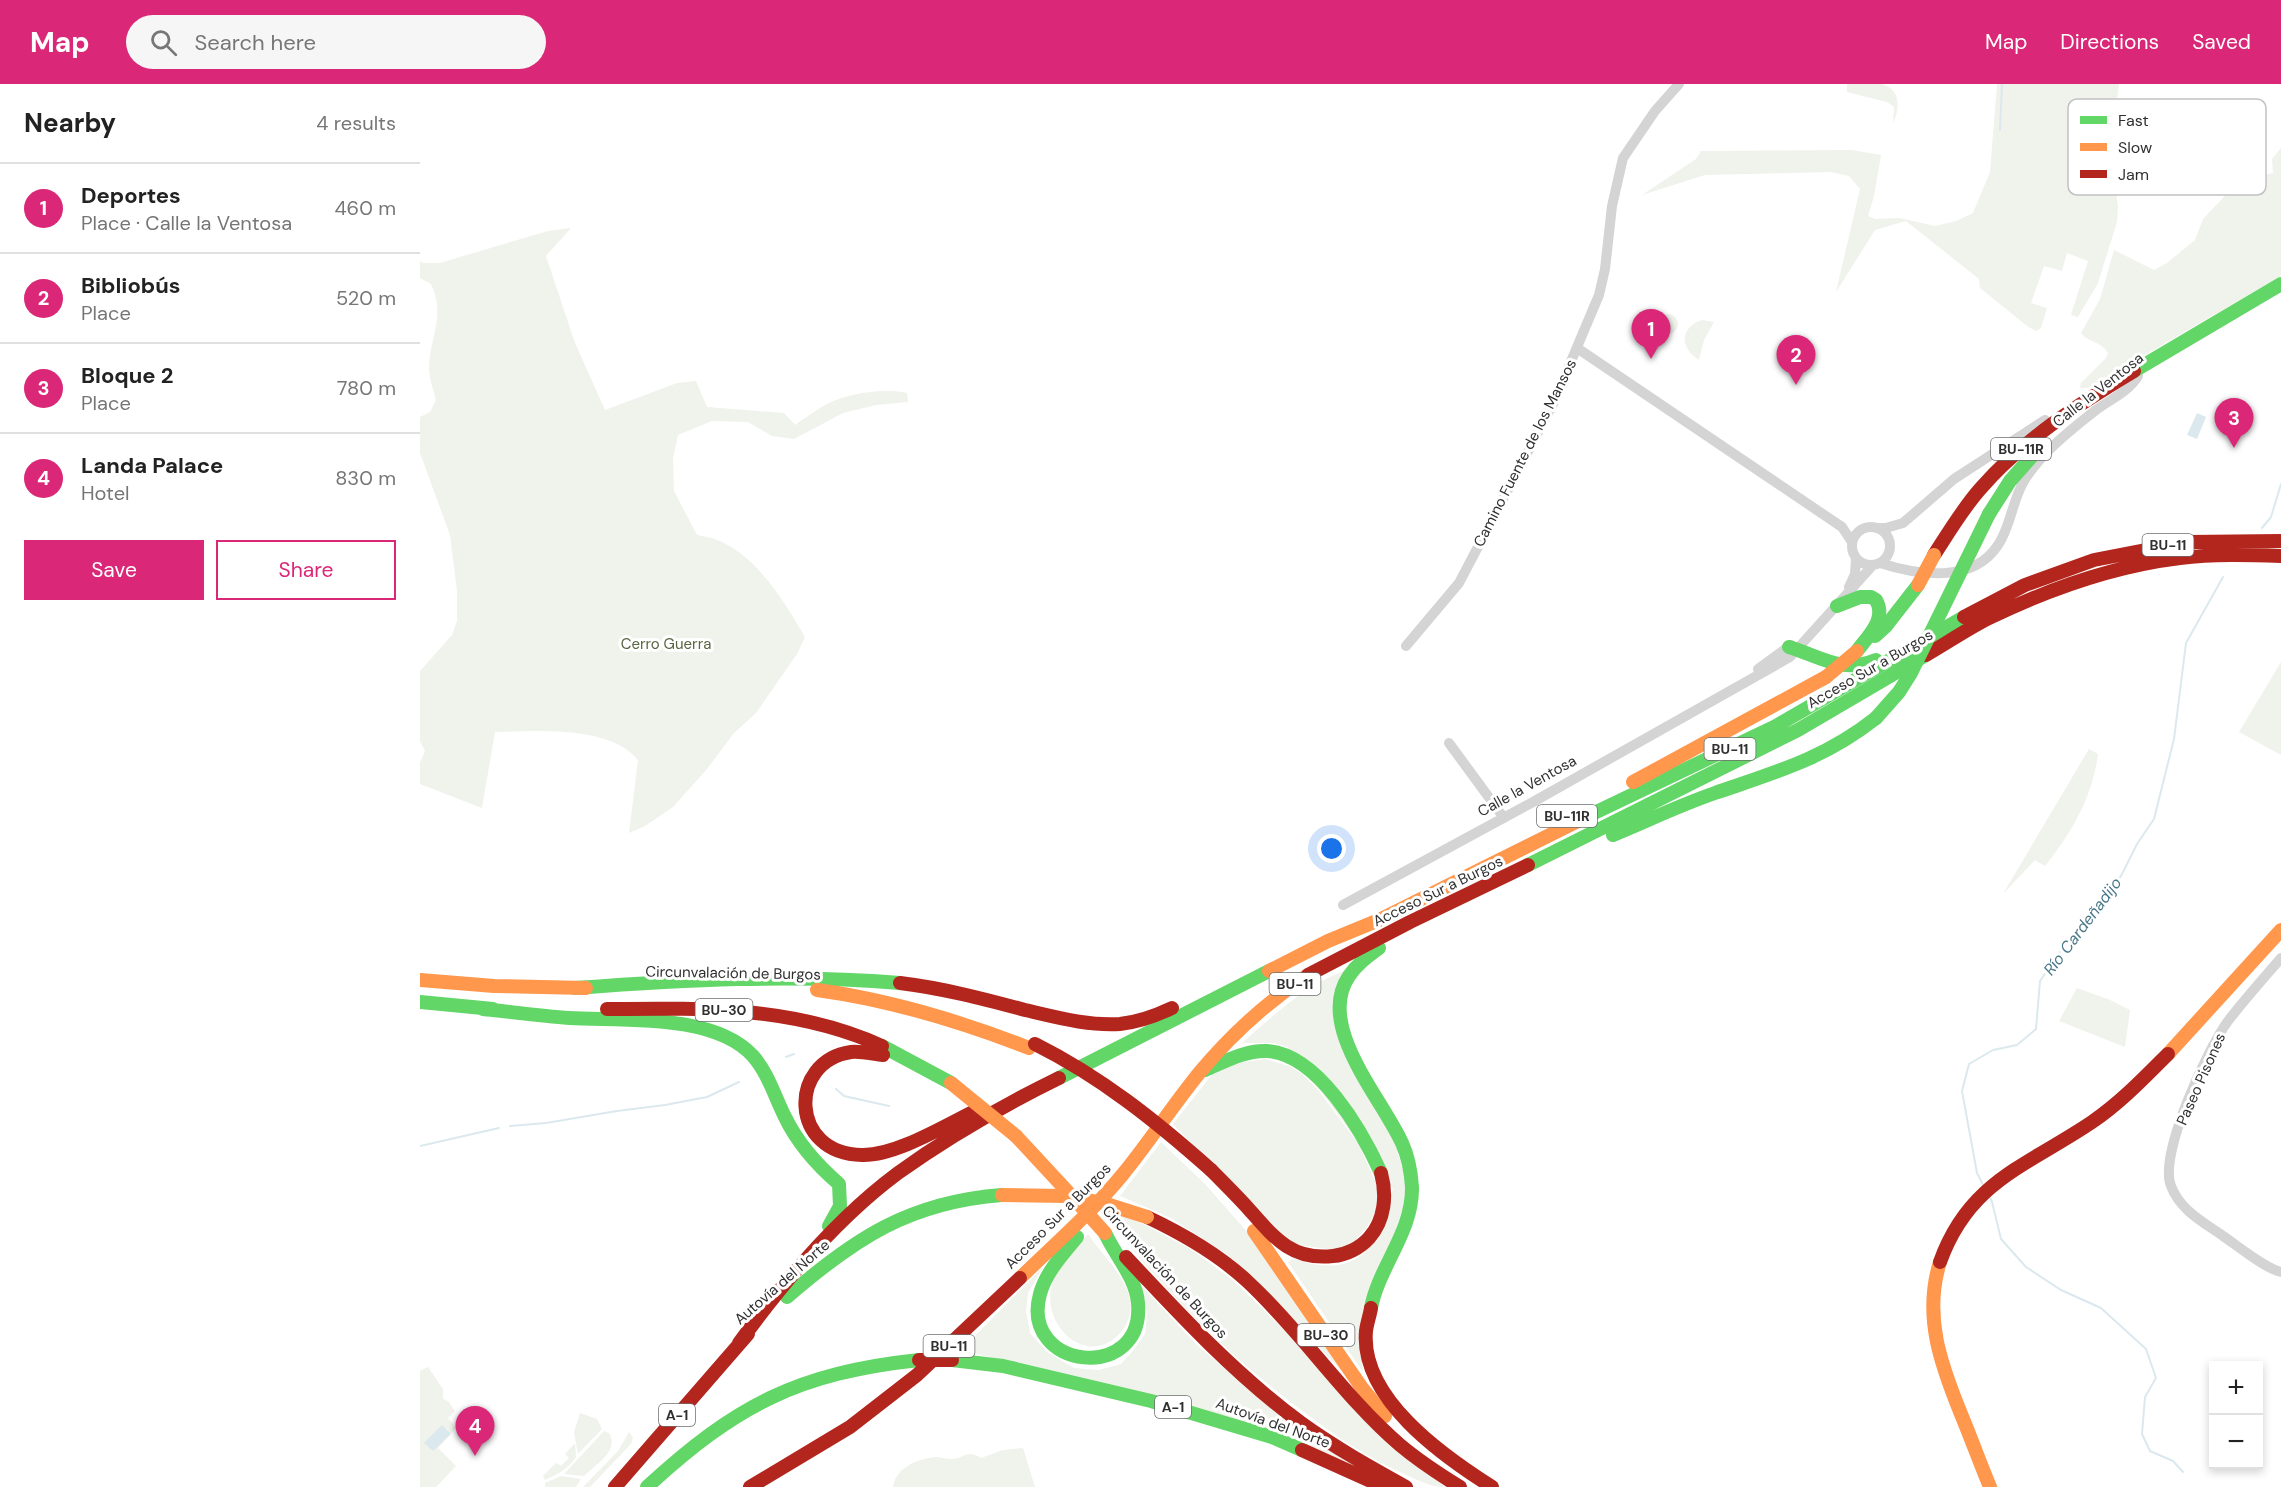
<!DOCTYPE html>
<meta charset="utf-8">
<style>
body{margin:0;font-family:"DM Sans",sans-serif;background:#f6f6f6;color:#222}
.controls{position:absolute;right:18px;bottom:18px;display:grid;overflow:hidden;border-radius:0px;box-shadow:0 3px 9px #0003}
.controls button{width:54px;height:54px;display:grid;place-items:center;padding:0;border:0;border-bottom:2px solid #e0e0e0;background:#fff;color:#222;font:30px sans-serif}
.you{position:absolute;left:912px;top:765px;width:21px;height:21px;margin:-15px;border:4px solid #fff;border-radius:50%;background:#1a73e8;box-shadow:0 0 0 9px #1a73e833}
.badge{display:grid;place-items:center;width:39px;height:39px;border-radius:50%;background:#db2777;color:#fff;font-size:20px;font-weight:700}
.pin{position:absolute;translate:-50% -50px;filter:drop-shadow(0 2px 3px #0008)}
.pin::after{content:'';position:absolute;top:32px;width:21px;height:18px;background:inherit;clip-path:polygon(0 0,100% 0,50% 100%)}
.list{margin:0;padding:0;list-style:none}
h2{display:flex;justify-content:space-between;align-items:center;height:78px;margin:0;padding:0 24px;font-size:26px}
h2 small{font-size:20px;font-weight:400;color:#767676}
.list li{display:grid;grid-template-columns:39px 1fr auto;gap:18px;align-items:center;box-sizing:border-box;height:90px;padding:0 24px;border-top:2px solid #e0e0e0}
.list b{display:block;font-size:22px;white-space:nowrap}
.list p{margin:0;font-size:20px;white-space:nowrap;color:#767676}
.list em{font-size:20px;font-style:normal;color:#767676}
.actions{display:flex;gap:12px;padding:18px 24px}
.actions a{flex:1;padding:14px 0;border:2px solid #db2777;border-radius:0px;text-align:center;font-size:21px;color:#db2777}
.actions .main{background:#db2777;color:#fff}
.icon{flex:none;width:33px;height:33px;fill:none;stroke:currentColor;stroke-width:2;stroke-linecap:round;stroke-linejoin:round}
.map{position:relative;flex:none;width:1861px;height:1403px;overflow:hidden}
header{display:flex;align-items:center;gap:36px;box-sizing:border-box;height:84px;padding:0 30px;background:#db2777;color:#fff}
header strong{font-size:28px}
nav{display:flex;gap:33px;margin-inline-start:auto;font-size:21px}
.search{width:420px;height:54px;background:#f6f6f6;display:flex;align-items:center;gap:15px;box-sizing:border-box;padding:0 21px;border-radius:33px;color:#767676;font-size:22px}
main{display:flex}
aside{flex:1;background:#fff}
.map>svg:first-child{display:block}
</style>
<header>
<strong>Map</strong>
<div class="search"><svg class="icon" aria-label="search" viewBox="0 0 24 24"><circle cx="10" cy="10" r="6"/><path d="M15 15l6 6"/></svg>Search here</div>
<nav><a>Map</a><a>Directions</a><a>Saved</a></nav>
</header>
<main>
<aside>
<h2>Nearby<small>4 results</small></h2>
<ul class="list">
<li><span class="badge">1</span><div><b>Deportes</b><p>Place · Calle la Ventosa</p></div><em>460 m</em></li>
<li><span class="badge">2</span><div><b>Bibliobús</b><p>Place</p></div><em>520 m</em></li>
<li><span class="badge">3</span><div><b>Bloque 2</b><p>Place</p></div><em>780 m</em></li>
<li><span class="badge">4</span><div><b>Landa Palace</b><p>Hotel</p></div><em>830 m</em></li>
</ul>
<div class="actions"><a class="main">Save</a><a>Share</a></div>
</aside>
<div class="map">
<svg width="1861" height="1403" viewBox="0 0 1861 1403">
<rect width="100%" height="100%" fill="#fff"/>
<path fill="#f0f2ec" d="M 1427,0 C 1437,0 1450,0 1461,0 C 1481,4 1480,25 1473,39 L 1474,23 L 1467,18 L 1427,8 Z
M 1577,0 L 1699,0 L 1694,39 L 1695,104 L 1698,122 L 1697,138 L 1678,199 L 1658,233 L 1651,231 L 1668,177 L 1647,169 L 1642,187 L 1624,182 L 1611,219 L 1627,224 L 1621,244 L 1616,247 L 1607,242 L 1560,204 L 1559,195 L 1486,137 L 1455,146 L 1416,208 L 1440,105 L 1429,92 L 1411,88 L 1285,91 L 1222,111 L 1276,75 L 1281,67 L 1432,66 L 1461,71 L 1454,112 L 1448,132 L 1455,135 L 1479,134 L 1515,142 L 1536,137 L 1553,129 L 1570,88 Z
M 1861,64 L 1861,192 L 1668,304 L 1660,304 L 1661,299 L 1686,274 L 1688,269 C 1681,257 1669,259 1661,249 L 1680,215 L 1694,166 L 1734,186 L 1747,179 L 1775,156 L 1783,135 L 1820,96 L 1853,89 L 1852,75 Z
M 151,144 L 126,172 L 155,259 L 185,326 L 257,299 L 276,297 L 287,323 L 364,329 L 375,341 C 385,334 396,326 407,320 C 429,309 463,304 487,309 L 488,318 L 456,321 L 423,329 L 374,355 L 352,352 L 328,338 L 292,337 L 258,351 L 253,375 L 254,407 L 277,451 C 282,452 289,453 295,455 C 336,470 364,517 385,553 L 377,570 L 336,629 L 314,649 L 287,685 L 253,723 L 225,742 L 209,749 L 218,676 C 190,641 116,647 75,648 L 62,724 L 0,700 L 0,679 L 5,667 L 0,657 L 0,587 L 32,551 L 37,537 L 37,507 L 30,451 L 0,369 L 0,333 L 10,328 L 16,316 C 13,305 9,294 9,283 C 10,252 26,232 11,200 L 0,194 L 0,177 L 3,179 L 20,179 L 128,147 Z
M1238 240a10 10 0 1 1 20 0a10 10 0 1 1-20 0Z
M 1282,236 L 1294,238 L 1284,256 L 1279,276 C 1260,264 1259,244 1282,236 Z
M 1861,578 L 1861,671 L 1819,648 Z
M 1669,665 L 1678,670 C 1672,714 1652,748 1625,782 L 1615,776 L 1583,810 Z
M 924,887 L 914,911 L 972,1048 L 989,1108 L 939,1251 L 943,1288 L 868,1178 L 874,1174 C 896,1184 930,1187 947,1165 C 955,1156 967,1118 973,1105 L 868,963 L 854,959 L 822,959 C 852,933 885,901 924,887 Z
M 1657,904 L 1690,916 L 1710,926 L 1705,963 L 1639,937 Z
M 845,975 L 869,982 L 881,989 L 898,1006 L 938,1059 L 958,1103 L 957,1125 L 947,1143 L 931,1161 L 914,1166 L 872,1160 L 830,1120 L 753,1040 L 794,988 L 817,979 Z
M 741,1058 L 785,1100 L 844,1167 L 923,1288 L 808,1171 L 751,1134 L 700,1112 Z
M 689,1126 L 725,1141 L 769,1164 L 813,1196 L 1025,1403 C 1009,1403 996,1395 982,1389 C 950,1375 920,1355 892,1334 C 814,1278 746,1209 686,1133 Z
M 668,1150 C 682,1171 705,1191 710,1216 C 715,1239 692,1267 667,1262 C 640,1257 623,1223 633,1198 C 639,1180 657,1164 668,1150 Z
M 623,1183 L 608,1209 L 606,1227 L 610,1249 L 627,1268 L 654,1284 L 679,1286 L 701,1280 L 712,1268 L 725,1250 L 727,1230 L 720,1200 L 776,1260 L 875,1345 L 928,1378 L 580,1275 L 540,1267 Z
M 8,1283 L 23,1305 L 23,1315 L 28,1317 L 35,1327 L 28,1334 L 36,1344 L 18,1364 L 36,1382 L 16,1403 L 0,1403 L 0,1287 Z
M 160,1329 L 177,1335 L 182,1345 L 158,1370 L 154,1348 Z
M 184,1347 L 189,1349 C 200,1367 175,1381 164,1392 L 144,1390 Z
M 209,1348 L 213,1353 L 211,1360 L 170,1403 L 163,1403 L 198,1367 Z
M 155,1359 L 156,1373 C 148,1385 138,1390 125,1396 L 123,1392 L 136,1379 L 141,1382 L 149,1374 L 145,1370 Z
M 603,1364 L 615,1403 L 473,1403 C 476,1383 498,1375 516,1373 C 521,1373 526,1375 530,1375 C 544,1376 546,1364 561,1374 L 583,1366 Z
M 141,1392 L 161,1395 L 156,1403 L 125,1403 L 125,1399 Z"/>
<path fill="#dbe9ee" d="M 1777,329 L 1786,333 L 1777,355 L 1767,351 Z
M 22,1341 L 31,1350 L 13,1367 L 4,1359 Z"/>
<g fill="none" stroke-linecap="round" stroke-linejoin="round">
<path stroke="#dbe9ee" stroke-width="2" d="M 1580,46 L 1582,0
M 1842,444 L 1851,433 L 1861,400
M 366,973 L 374,970
M 416,1005 L 424,1012 L 469,1022
M 90,1042 L 126,1039 L 197,1027 L 245,1021 L 287,1013 L 319,998
M 0,1062 L 79,1044
M 1563,1101 L 1557,1089 L 1542,1007 L 1549,980 L 1573,966 L 1597,961 L 1616,945 L 1620,897 L 1645,861 L 1701,792 L 1717,760 L 1734,735 L 1754,655 L 1766,559 L 1803,493
M 1569,1111 L 1572,1118 L 1581,1155 L 1606,1183 L 1641,1206 L 1681,1224 L 1726,1265 L 1736,1294 L 1725,1313 L 1722,1350 L 1730,1367 L 1753,1377 L 1763,1388"/>
<path stroke="#d4d4d4" stroke-width="10" d="M 1157,264 L 1422,443 L 1432,458
M1432 462a19 19 0 1 1 38 0a19 19 0 1 1-38 0Z
M 1456,444 L 1466,444 L 1483,439 L 1534,395 L 1625,336
M 1460,479 C 1497,491 1553,500 1578,461 C 1591,442 1592,417 1604,397 C 1609,388 1617,379 1624,371 C 1639,355 1658,340 1676,326 C 1691,315 1708,308 1718,292
M 1429,503 L 1435,490 L 1436,474
M 986,562 L 1039,499 L 1133,320 L 1179,211 L 1185,185 L 1192,122 L 1203,74 L 1235,27 L 1259,0
M 1338,585 L 1371,561
M 1029,659 L 1084,734
M 923,821 L 1113,718 L 1370,573 L 1453,481
M 1861,874 C 1843,895 1825,915 1808,937 C 1788,964 1738,1071 1751,1102 C 1760,1126 1783,1138 1803,1152 C 1818,1162 1844,1184 1861,1188"/>
<path stroke="#63d668" stroke-width="14" d="M 1714,287 L 1861,200
M 1569,430 L 1590,397 L 1620,363
M 1417,522 L 1440,513 L 1451,513 L 1456,516 C 1467,535 1448,552 1437,567
M 1455,552 L 1466,542 L 1498,501
M 1369,563 C 1401,573 1422,590 1456,576
M 1170,731 L 1356,642 L 1544,533
M 1193,751 C 1227,737 1260,721 1295,709 C 1356,688 1404,675 1456,634
M 1108,781 L 1378,646 L 1506,571
M 155,904 C 263,896 372,890 480,899
M 0,918 L 73,925
M 63,925 C 92,928 121,932 149,934 C 203,937 294,929 333,972 C 348,989 355,1013 365,1033 C 378,1060 397,1081 419,1100 L 420,1122 L 409,1142
M 462,962 L 531,999
M 785,986 C 804,978 825,966 847,967 C 898,970 942,1047 961,1089
M 639,994 L 849,887
M 657,1153 C 643,1170 626,1188 620,1210 C 599,1286 725,1300 718,1219 C 716,1194 695,1171 685,1149
M 367,1213 C 435,1154 490,1118 582,1111
M 951,1224 C 959,1182 993,1148 992,1103 C 991,1088 988,1072 982,1059 C 962,1014 895,942 929,892 C 937,880 948,872 959,864
M 532,1276 L 583,1282 L 731,1317 L 852,1353 L 882,1366
M 227,1403 C 316,1321 378,1289 499,1276"/>
<path stroke="#ff974d" stroke-width="14" d="M 1213,698 L 1406,593
M 849,887 L 908,857 L 959,836 L 1170,731
M 0,896 L 74,902 L 166,904
M 397,906 C 471,916 540,937 609,964
M 1748,970 L 1861,846
M 596,1052 L 647,1107
M 834,1147 L 942,1304 L 965,1332
M 1520,1178 C 1503,1232 1521,1281 1541,1330 C 1551,1354 1560,1379 1570,1403
M 600,1194 C 635,1160 672,1128 703,1090 C 730,1057 753,1021 780,988 C 811,951 847,918 888,891"/>
<path stroke="#b3261e" stroke-width="14" d="M 1514,471 C 1529,448 1543,424 1561,404 C 1604,355 1659,320 1714,287
M 1544,533 L 1605,501 L 1674,476 L 1767,458 L 1861,457
M 1506,571 C 1527,559 1547,545 1569,534 C 1629,505 1694,482 1760,474 C 1794,470 1828,471 1861,472
M 888,891 L 990,838 L 1108,781
M 480,899 C 522,904 564,915 605,926 C 636,933 667,942 700,940 C 718,938 735,932 752,924
M 187,925 C 282,924 374,922 462,962
M 463,971 C 453,970 441,967 431,968 C 368,977 369,1070 442,1071 C 477,1072 529,1039 561,1024
M 791,1086 C 803,1098 815,1110 826,1122 C 852,1151 870,1177 913,1172 C 926,1171 940,1164 949,1154 C 965,1136 967,1111 961,1089
M 727,1133 C 763,1150 798,1170 827,1197 C 882,1248 923,1312 980,1361 C 999,1377 1019,1390 1040,1403
M 706,1173 C 761,1232 816,1291 881,1339 C 914,1363 950,1383 986,1403
M 1520,1178 C 1549,1097 1607,1082 1672,1038 C 1700,1019 1724,994 1748,970
M 951,1224 C 950,1231 947,1239 946,1247 C 940,1314 1023,1372 1072,1403
M 319,1259 C 364,1197 416,1135 478,1089 C 528,1053 584,1021 639,994
M 882,1366 L 964,1403
M 195,1403 L 328,1250
M 330,1403 L 430,1343 L 497,1291 L 600,1194"/>
<path stroke="#63d668" stroke-width="14" d="M 1456,634 L 1479,608 L 1491,589 L 1569,430"/>
<path stroke="#ff974d" stroke-width="14" d="M 1498,501 L 1514,471
M 1406,593 L 1437,567
M 531,999 L 596,1052
M 650,1110 L 685,1149
M 582,1111 L 647,1112 L 683,1119 L 727,1133"/>
<path stroke="#b3261e" stroke-width="14" d="M 615,960 C 681,993 736,1037 791,1086
M 499,1276 L 532,1276"/>
</g>
<g text-anchor="middle" stroke-width="6" stroke-linejoin="round" paint-order="stroke">
<g fill="#fff" stroke="#6e6e6e" stroke-width="1.5">
<rect x="1571" y="354" width="60" height="22" rx="4.5"/>
<rect x="1722.5" y="450" width="51" height="22" rx="4.5"/>
<rect x="1284.5" y="654" width="51" height="22" rx="4.5"/>
<rect x="1117" y="721" width="60" height="22" rx="4.5"/>
<rect x="849.5" y="889" width="51" height="22" rx="4.5"/>
<rect x="275.5" y="915" width="57" height="22" rx="4.5"/>
<rect x="877.5" y="1240" width="57" height="22" rx="4.5"/>
<rect x="503.5" y="1251" width="51" height="22" rx="4.5"/>
<rect x="735" y="1312" width="36" height="22" rx="4.5"/>
<rect x="239" y="1320" width="36" height="22" rx="4.5"/>
</g>
<g font-size="14" font-weight="bold" fill="#303030">
<text x="1601" y="370">BU-11R</text>
<text x="1748" y="466">BU-11</text>
<text x="1310" y="670">BU-11</text>
<text x="1147" y="737">BU-11R</text>
<text x="875" y="905">BU-11</text>
<text x="304" y="931">BU-30</text>
<text x="906" y="1256">BU-30</text>
<text x="529" y="1267">BU-11</text>
<text x="753" y="1328">A-1</text>
<text x="257" y="1336">A-1</text>
</g>
<g font-size="15" fill="#303030" stroke="#fff">
<text transform="translate(1678 306) rotate(-38)" y="5">Calle la Ventosa</text>
<text transform="translate(1105 369) rotate(-63)" y="5">Camino Fuente de los Mansos</text>
<text transform="translate(1450 585) rotate(-30)" y="5">Acceso Sur a Burgos</text>
<text transform="translate(1107 702) rotate(-29)" y="5">Calle la Ventosa</text>
<text transform="translate(1018 807) rotate(-26)" y="5">Acceso Sur a Burgos</text>
<text transform="translate(313 889) rotate(1)" y="5">Circunvalación de Burgos</text>
<text transform="translate(1781 995) rotate(-66)" y="5">Paseo Pisones</text>
<text transform="translate(638 1132) rotate(-45)" y="5">Acceso Sur a Burgos</text>
<text transform="translate(745 1188) rotate(47)" y="5">Circunvalación de Burgos</text>
<text transform="translate(362 1198) rotate(-41)" y="5">Autovía del Norte</text>
<text transform="translate(853 1339) rotate(20)" y="5">Autovía del Norte</text>
</g>
<g font-size="15" fill="#586643" stroke="#fff">
<text x="246" y="565">Cerro Guerra</text>
</g>
<g font-size="16" font-style="italic" fill="#487788" stroke="#fff">
<text transform="translate(1662 842) rotate(-53)" y="6">Río Cardeñadijo</text>
</g>
</g>
<rect x="1648" y="15" width="198" height="96" rx="9" fill="#fff" stroke="#c1c1c1" stroke-width="1.5"/>
<rect x="1660" y="32" width="27" height="8" fill="#63d668"/>
<rect x="1660" y="59" width="27" height="8" fill="#ff974d"/>
<rect x="1660" y="86" width="27" height="8" fill="#b3261e"/>
<g font-size="16" fill="#303030">
<text x="1698" y="42">Fast</text>
<text x="1698" y="69">Slow</text>
<text x="1698" y="96">Jam</text>
</g>
</svg>
<div class="controls">
<button>+</button>
<button>−</button>
</div>
<div class="you"></div>
<div class="pin badge" style="left:1231px;top:275px">1</div>
<div class="pin badge" style="left:1376px;top:301px">2</div>
<div class="pin badge" style="left:1814px;top:364px">3</div>
<div class="pin badge" style="left:55px;top:1372px">4</div>
</div>
</main>
